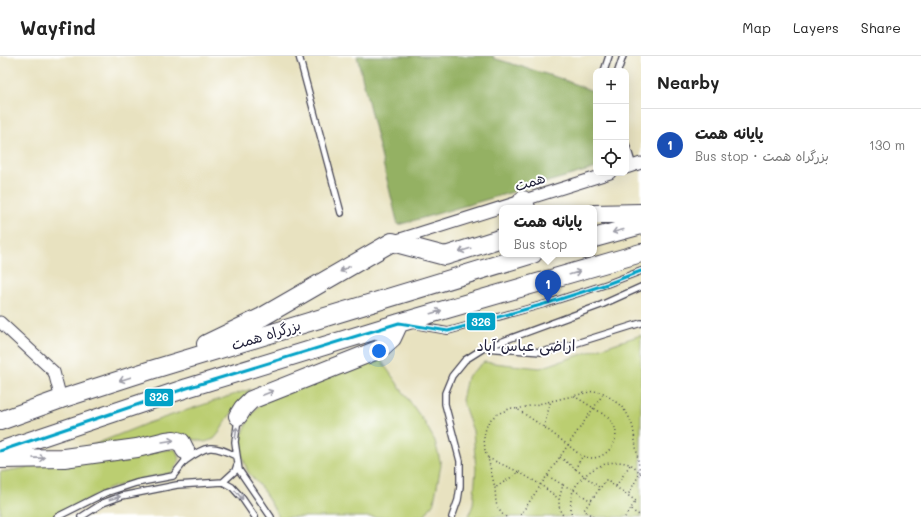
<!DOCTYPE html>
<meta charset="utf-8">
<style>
body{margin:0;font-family:Mali,"Playpen Sans Arabic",sans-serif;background:#f6f6f6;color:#222}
.controls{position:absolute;right:12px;top:12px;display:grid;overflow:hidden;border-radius:8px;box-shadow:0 4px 16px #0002}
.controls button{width:36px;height:36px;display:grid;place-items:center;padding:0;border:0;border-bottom:1px solid #e0e0e0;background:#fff;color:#222;font:20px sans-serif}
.you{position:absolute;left:379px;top:295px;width:14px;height:14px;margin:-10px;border:3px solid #fff;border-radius:50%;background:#1a73e8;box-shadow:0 0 0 6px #1a73e833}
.badge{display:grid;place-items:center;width:26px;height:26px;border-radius:50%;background:#db2777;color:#fff;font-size:13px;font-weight:700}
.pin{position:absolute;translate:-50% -33px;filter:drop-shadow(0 1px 2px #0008)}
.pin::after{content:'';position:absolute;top:21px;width:14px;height:12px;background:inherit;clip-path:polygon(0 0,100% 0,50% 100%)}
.popup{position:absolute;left:499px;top:149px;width:98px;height:52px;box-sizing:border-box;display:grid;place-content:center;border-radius:8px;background:#fff;filter:drop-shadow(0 1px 3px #0005);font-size:13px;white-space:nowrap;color:#767676}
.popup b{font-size:15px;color:#222}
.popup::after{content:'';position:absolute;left:50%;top:100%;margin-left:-8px;border:8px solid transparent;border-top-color:#fff}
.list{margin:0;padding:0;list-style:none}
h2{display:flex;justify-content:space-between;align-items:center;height:52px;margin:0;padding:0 16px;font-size:17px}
h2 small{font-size:13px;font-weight:400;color:#767676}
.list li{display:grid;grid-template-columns:26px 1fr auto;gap:12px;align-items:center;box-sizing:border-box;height:72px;padding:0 16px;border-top:1px solid #e0e0e0}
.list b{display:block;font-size:15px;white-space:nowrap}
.list p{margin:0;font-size:13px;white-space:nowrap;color:#767676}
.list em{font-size:13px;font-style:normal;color:#767676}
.icon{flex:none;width:22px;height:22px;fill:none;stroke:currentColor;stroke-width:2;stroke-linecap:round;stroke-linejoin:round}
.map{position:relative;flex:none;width:641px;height:461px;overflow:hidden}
header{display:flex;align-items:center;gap:24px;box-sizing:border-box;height:56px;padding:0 20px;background:#fff;border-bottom:1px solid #e0e0e0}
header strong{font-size:19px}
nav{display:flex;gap:22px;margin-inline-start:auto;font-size:14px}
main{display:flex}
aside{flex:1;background:#fff}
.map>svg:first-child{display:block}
</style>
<header>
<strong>Wayfind</strong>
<nav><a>Map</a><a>Layers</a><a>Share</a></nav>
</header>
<main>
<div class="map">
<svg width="641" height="461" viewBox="0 0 641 461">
<rect width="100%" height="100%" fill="#fff"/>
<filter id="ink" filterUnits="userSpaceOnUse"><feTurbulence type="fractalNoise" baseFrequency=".025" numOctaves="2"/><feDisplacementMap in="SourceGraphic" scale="8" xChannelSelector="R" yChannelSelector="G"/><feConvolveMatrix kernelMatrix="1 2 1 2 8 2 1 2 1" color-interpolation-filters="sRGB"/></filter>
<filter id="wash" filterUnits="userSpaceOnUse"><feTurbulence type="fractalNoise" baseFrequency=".012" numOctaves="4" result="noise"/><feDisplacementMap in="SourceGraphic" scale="16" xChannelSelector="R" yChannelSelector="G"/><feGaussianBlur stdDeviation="0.9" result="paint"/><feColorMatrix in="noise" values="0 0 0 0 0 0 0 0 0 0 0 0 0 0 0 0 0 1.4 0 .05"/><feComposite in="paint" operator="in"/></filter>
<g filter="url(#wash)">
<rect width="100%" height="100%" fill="#e8e2c0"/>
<path fill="#bbce71" stroke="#6e7856" d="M 641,279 L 641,461 L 468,461 L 473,449 L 476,413 L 473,375 L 462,344 L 467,321 L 484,306 L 540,312 Z
M 378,300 L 425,367 L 435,385 L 441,409 L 434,446 L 424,461 L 279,461 L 263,434 L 248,416 L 241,397 L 241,382 L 250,360 L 266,341 Z
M 251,333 L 227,363 L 219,377 L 214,383 L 205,386 L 184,381 L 73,397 L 148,367 Z
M 175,393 C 181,402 179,409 171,417 L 130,426 L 108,433 L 52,461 L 0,461 L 0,416 L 65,405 Z"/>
<path fill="#94b163" stroke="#5b6a4f" d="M 357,0 L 494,0 L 493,2 L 559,22 L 595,36 L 596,42 L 596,112 L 398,169 Z"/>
</g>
<g filter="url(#ink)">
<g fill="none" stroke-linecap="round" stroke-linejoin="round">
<g stroke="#403f4f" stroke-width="8">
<path id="service" d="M 299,0 L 341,157
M 604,15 L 609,0
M 618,15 L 623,0
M 626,88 L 633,110
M 413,269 L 448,275 L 548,247 L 607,228 L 641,215
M 487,291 L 601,249 L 641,231
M 238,362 L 235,386 L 239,414 L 271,461
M 185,405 C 207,389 212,388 236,400
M 223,426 L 235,415 L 237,409
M 57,461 L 105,437 L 136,427 L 173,420 L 185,405 L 185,396
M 81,461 L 103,447 L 122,440 L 177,429 L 223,426 L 232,431 L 242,442 L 255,461
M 452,461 L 458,444 L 460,431 L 460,405 L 445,348 L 445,337 L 452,320 L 465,304 L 484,292 L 542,296 L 564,291 L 641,267"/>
</g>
<g stroke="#403f4f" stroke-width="13">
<path id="minor" d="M 626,112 L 641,107
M 394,185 L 610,117
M 0,266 L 54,316 L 61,343"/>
</g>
<g stroke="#403f4f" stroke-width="20">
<path id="trunk" d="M 523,144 L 526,152
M 594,158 L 641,157
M 594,182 L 641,169
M 206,288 L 262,261 L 392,186 L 445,200 L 502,182
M 238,360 L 243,352 L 251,344 L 380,293 L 392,282 L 399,267
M 0,365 L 61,343 L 151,314 L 533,198
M 0,395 L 187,332 L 399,267 L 641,197
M 0,403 L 64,402 L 137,392 L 166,385 L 174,384 L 181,386 L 185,394"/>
</g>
<path stroke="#403f4f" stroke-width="1.5" stroke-dasharray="1 3" stroke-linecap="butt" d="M 574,340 C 583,346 606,358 612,366 C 625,384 603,409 583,400 C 578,398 573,393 568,389 L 604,337
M 517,353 L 594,335 L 604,337 L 621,350 L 628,359 L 633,371 L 640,417 L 628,439
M 544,371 L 551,344
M 560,401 L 600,432
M 488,402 L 519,416 L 495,432
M 575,413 L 582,401
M 519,416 L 541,429 L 559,443 C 559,451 559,456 565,461
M 548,420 L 563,429 L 559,443
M 563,429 L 574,434 L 591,445
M 616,430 L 630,409
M 631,454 L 641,460
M 506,461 L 501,457 L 496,447 L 495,432 L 488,402 L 485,396 L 484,381 L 486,372 L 489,365 L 497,358 L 507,354 L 511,352 L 517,353 L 544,371 L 568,389 L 519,461
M 572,461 C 570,452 570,441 574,433 C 584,415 608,401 629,408 C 634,409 638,415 641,418
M 593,461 L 584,454 L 606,424 L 636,445 L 625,461"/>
<use href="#service" stroke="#fff" stroke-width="5.5"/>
<use href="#minor" stroke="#fff" stroke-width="11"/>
<use href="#trunk" stroke="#fff" stroke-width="18"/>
<g stroke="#fff" stroke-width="6">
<path id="bus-1" d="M 0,395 L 187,332 L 399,267 L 448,275 L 548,247 L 607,228 L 641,215"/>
</g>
<use href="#bus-1" stroke="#02a2c7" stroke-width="3"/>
</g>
<defs><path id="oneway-shaft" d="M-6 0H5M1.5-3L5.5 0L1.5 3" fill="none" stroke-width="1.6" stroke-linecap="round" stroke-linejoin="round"/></defs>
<g stroke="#9c9ca7">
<use href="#oneway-shaft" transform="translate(618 175) rotate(165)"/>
<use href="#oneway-shaft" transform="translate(465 194) rotate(163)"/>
<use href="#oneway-shaft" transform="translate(345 213) rotate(150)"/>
<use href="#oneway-shaft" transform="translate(575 217) rotate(-16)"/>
<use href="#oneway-shaft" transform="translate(436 256) rotate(-16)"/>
<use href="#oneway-shaft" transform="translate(125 323) rotate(162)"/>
<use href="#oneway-shaft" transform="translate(268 337) rotate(-21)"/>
<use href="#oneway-shaft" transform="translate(236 377) rotate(-83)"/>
<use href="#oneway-shaft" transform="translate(168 385) rotate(-9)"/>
<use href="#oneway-shaft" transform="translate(39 402) rotate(-1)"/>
<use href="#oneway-shaft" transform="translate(239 439) rotate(49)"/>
<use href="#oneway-shaft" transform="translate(115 442) rotate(-17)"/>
</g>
</g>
<g text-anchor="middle" stroke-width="4" stroke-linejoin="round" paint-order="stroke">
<g font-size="14" fill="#22223b" stroke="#fff">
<text transform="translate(530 126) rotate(-18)" y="5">همت</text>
<text transform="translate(266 279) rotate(-17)" y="5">بزرگراه همت</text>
</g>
<g font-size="15" fill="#22223b" stroke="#fff">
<text x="526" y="295">اراضی عباس آباد</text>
</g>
</g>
<g stroke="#fff" stroke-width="1.5">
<rect x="466" y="256" width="30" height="19" rx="4" fill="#02a2c7"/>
<rect x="144" y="332" width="30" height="19" rx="4" fill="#02a2c7"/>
</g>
<g font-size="11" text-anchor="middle" font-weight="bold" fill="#fff">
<text x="481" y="270">326</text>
<text x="159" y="345">326</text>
</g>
</svg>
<div class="controls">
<button>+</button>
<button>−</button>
<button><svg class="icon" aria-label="locate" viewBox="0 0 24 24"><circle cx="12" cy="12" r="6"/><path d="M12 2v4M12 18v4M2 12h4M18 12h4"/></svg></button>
</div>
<div class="you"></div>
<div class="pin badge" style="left:548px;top:247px;background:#1a4fb4">1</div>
<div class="popup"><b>پایانه همت</b>Bus stop</div>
</div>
<aside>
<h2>Nearby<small></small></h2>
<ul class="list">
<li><span class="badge" style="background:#1a4fb4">1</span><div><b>پایانه همت</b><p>Bus stop · بزرگراه همت</p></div><em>130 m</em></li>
</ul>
</aside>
</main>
